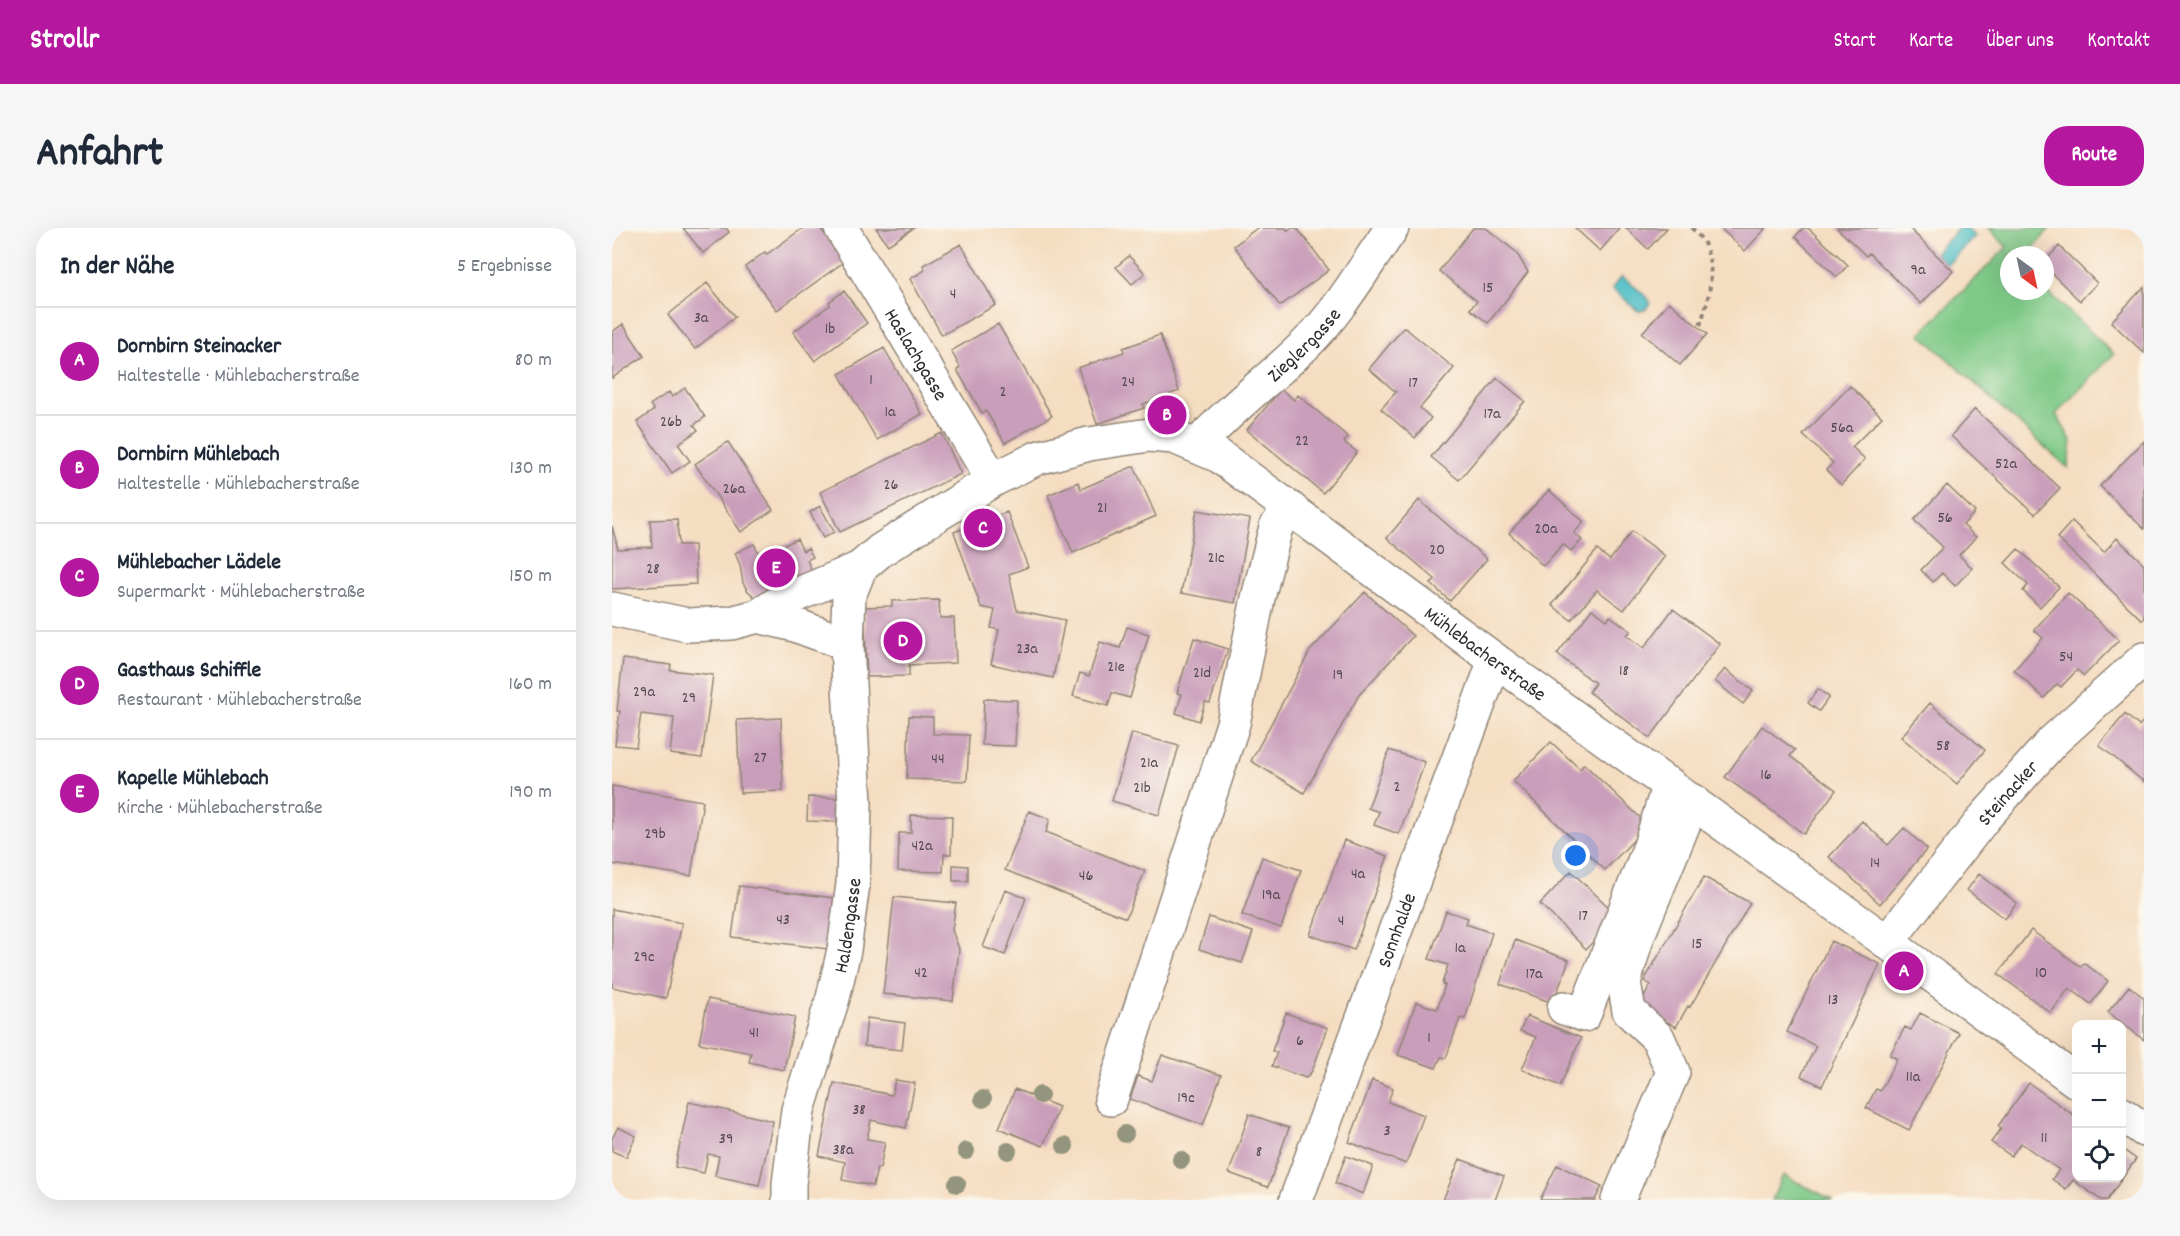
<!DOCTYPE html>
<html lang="de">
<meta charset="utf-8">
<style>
body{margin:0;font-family:Dekko,sans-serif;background:#f6f6f7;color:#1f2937}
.controls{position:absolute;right:18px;bottom:18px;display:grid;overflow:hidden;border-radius:12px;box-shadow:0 6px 24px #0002}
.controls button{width:54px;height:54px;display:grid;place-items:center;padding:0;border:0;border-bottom:2px solid #e0e1e3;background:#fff;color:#1f2937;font:30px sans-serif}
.compass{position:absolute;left:1388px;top:18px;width:54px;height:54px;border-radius:50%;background:#fff;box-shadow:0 6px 24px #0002;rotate:147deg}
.you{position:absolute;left:964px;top:628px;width:21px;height:21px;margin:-15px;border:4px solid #fff;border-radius:50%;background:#1a73e8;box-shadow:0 0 0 9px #1a73e833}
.badge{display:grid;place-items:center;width:39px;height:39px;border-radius:50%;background:#b5179e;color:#fff;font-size:20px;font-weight:700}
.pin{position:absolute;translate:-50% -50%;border:3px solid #fff;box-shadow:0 2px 6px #0006}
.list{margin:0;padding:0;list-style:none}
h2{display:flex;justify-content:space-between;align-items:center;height:78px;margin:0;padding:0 24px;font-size:26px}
h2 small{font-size:20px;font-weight:400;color:#747a83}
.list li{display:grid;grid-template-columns:39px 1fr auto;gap:18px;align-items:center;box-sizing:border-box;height:108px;padding:0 24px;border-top:2px solid #e0e1e3}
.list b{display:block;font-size:22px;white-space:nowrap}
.list p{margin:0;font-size:20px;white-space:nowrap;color:#747a83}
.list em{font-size:20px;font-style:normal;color:#747a83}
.icon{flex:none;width:33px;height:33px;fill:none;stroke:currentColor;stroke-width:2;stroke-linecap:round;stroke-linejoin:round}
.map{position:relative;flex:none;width:1532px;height:972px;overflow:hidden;border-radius:24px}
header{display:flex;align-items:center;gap:36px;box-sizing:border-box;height:84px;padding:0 30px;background:#b5179e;color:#fff}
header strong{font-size:28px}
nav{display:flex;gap:33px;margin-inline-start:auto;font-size:21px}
.intro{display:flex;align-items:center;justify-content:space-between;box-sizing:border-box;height:144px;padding:0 36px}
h1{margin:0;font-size:42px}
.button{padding:15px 27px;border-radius:24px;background:#b5179e;color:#fff;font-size:21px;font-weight:700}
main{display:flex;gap:36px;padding:0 36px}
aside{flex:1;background:#fff;border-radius:24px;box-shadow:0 6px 24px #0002}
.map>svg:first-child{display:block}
</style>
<header>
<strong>Strollr</strong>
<nav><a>Start</a><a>Karte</a><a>Über uns</a><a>Kontakt</a></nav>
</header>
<div class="intro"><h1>Anfahrt</h1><a class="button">Route</a></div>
<main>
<aside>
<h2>In der Nähe<small>5 Ergebnisse</small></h2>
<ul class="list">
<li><span class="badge">A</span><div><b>Dornbirn Steinacker</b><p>Haltestelle · Mühlebacherstraße</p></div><em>80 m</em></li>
<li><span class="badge">B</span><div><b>Dornbirn Mühlebach</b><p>Haltestelle · Mühlebacherstraße</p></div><em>130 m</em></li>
<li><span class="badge">C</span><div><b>Mühlebacher Lädele</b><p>Supermarkt · Mühlebacherstraße</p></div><em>150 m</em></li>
<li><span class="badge">D</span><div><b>Gasthaus Schiffle</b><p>Restaurant · Mühlebacherstraße</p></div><em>160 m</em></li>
<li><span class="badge">E</span><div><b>Kapelle Mühlebach</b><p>Kirche · Mühlebacherstraße</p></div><em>190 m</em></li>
</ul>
</aside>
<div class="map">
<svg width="1532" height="972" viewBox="0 0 1532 972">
<rect width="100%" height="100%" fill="#fbf7ec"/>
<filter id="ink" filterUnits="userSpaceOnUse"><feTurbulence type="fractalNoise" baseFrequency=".0167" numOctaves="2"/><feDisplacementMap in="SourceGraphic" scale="12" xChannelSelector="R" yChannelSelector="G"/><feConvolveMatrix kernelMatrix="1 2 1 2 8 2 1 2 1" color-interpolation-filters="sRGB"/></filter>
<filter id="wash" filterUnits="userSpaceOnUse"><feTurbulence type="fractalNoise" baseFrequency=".008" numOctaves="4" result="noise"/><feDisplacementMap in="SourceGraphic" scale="24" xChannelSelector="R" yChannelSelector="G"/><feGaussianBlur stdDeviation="1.35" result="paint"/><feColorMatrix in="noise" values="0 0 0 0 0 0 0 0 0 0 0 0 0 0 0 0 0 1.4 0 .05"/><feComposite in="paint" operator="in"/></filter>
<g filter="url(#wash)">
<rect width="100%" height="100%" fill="#f5ddc1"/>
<path fill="#7ec987" stroke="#547a59" stroke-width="1.5" d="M 1376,0 L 1438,0 L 1416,27 L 1397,27 L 1397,63 L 1433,63 L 1433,61 L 1502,126 L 1444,186 L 1460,214 L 1456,240 L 1308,106 L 1395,19 Z
M 1171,947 L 1221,972 L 1160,972 Z"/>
<path fill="#52c0c6" stroke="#3e7678" stroke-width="1.5" d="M 1347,0 L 1355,0 L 1363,8 L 1335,37 L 1323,25 Z
M 1010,48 L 1036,70 L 1038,75 L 1033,82 L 1026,83 L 1000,60 Z"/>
<g id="blocks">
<path fill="#c99eba" d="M 71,0 L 114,0 L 117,4 L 91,25 Z
M 191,0 L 208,0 L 233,33 L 165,82 L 133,39 L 153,24 L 155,26 Z
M 264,0 L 302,0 L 276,17 Z
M 645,0 L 674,0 L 676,3 L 679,0 L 685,0 L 717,42 L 668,78 L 622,18 Z
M 861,0 L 874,0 L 904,24 L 916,44 L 876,95 L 858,81 L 865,73 L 827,43 Z
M 963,0 L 1008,0 L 988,23 Z
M 1014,0 L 1055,0 L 1036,21 Z
M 1108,0 L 1154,0 L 1133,23 Z
M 1191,0 L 1196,0 L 1236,37 L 1225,49 L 1183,9 Z
M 1225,0 L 1297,0 L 1341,43 L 1309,76 L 1257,25 L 1254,28 Z
M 349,16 L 384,77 L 330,107 L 298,51 L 313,42 L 311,37 Z
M 1447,18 L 1485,55 L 1468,73 L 1433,39 L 1433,33 Z
M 517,28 L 533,45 L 520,56 L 504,39 Z
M 95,55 L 123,89 L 83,121 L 56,87 Z
M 1532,59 L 1532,125 L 1499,94 Z
M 232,63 L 255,95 L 203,133 L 181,104 L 218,77 L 217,74 Z
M 1057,74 L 1095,106 L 1068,137 L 1030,105 Z
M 11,96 L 32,128 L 0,150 L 0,104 Z
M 386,96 L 440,188 L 393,215 L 374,183 L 370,185 L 345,142 L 348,139 L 339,123 Z
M 792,99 L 842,140 L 808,180 L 819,190 L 803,210 L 769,181 L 784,164 L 757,141 Z
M 548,107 L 567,163 L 531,176 L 532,180 L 485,196 L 466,140 L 512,124 L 511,120 Z
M 272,120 L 310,186 L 265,212 L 227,146 Z
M 885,150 L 913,173 L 847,252 L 819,229 Z
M 1238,158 L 1270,189 L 1240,219 L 1253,231 L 1229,257 L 1214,242 L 1221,235 L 1191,207 Z
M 73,160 L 93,189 L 82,197 L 86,202 L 66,216 L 78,233 L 60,245 L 25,194 L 42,182 L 38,177 L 57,164 L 60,169 Z
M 669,161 L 682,172 L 686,167 L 736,209 L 732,214 L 745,224 L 711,265 L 635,202 Z
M 1363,181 L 1448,260 L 1423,286 L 1339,208 Z
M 330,205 L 349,246 L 228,304 L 208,264 Z
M 1532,213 L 1532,301 L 1488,258 Z
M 116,214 L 161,282 L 129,304 L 83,236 Z
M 522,238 L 544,288 L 461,325 L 436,267 L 466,254 L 469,261 Z
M 1335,257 L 1363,284 L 1351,297 L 1364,309 L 1347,327 L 1360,340 L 1343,358 L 1330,345 L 1321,354 L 1309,342 L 1331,319 L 1302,292 Z
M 937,262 L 972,294 L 962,305 L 970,312 L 959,323 L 951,316 L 931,338 L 897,305 Z
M 807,272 L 875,331 L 838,373 L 819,356 L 823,351 L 775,310 Z
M 208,278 L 222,304 L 211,310 L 198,284 Z
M 585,282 L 638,291 L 623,375 L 569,365 Z
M 395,284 L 416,339 L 397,346 L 405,382 L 453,392 L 441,450 L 379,436 L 387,402 L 379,400 L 383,382 L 369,379 L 342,304 Z
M 65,291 L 67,317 L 82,317 L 84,356 L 0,361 L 0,298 L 6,321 L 40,319 L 38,292 Z
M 1460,293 L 1492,324 L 1505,310 L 1532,336 L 1532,389 L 1530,392 L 1445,310 Z
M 1020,303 L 1053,328 L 1012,382 L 985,362 L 959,392 L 940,377 L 985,322 L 998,332 Z
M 185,311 L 191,323 L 196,320 L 201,329 L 195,332 L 200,343 L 143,369 L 136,363 L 131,355 L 128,337 L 123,325 L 142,316 L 148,328 Z
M 1406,321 L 1447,359 L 1428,379 L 1411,363 L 1416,357 L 1393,335 Z
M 753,364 L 801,408 L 747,467 L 692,565 L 639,533 L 698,423 Z
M 1456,365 L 1507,412 L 1472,448 L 1465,442 L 1449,459 L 1445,456 L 1432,470 L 1402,442 L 1431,410 L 1422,402 Z
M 327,372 L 328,390 L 342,390 L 344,435 L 297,437 L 297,448 L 255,449 L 252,379 L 280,378 L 280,373 Z
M 980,381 L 995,392 L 998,388 L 1019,403 L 1015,407 L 1032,420 L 1061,381 L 1108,416 L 1038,510 L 977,464 L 983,455 L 945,426 Z
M 515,399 L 537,406 L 518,470 L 500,465 L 496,478 L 461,468 L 468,445 L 477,448 L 488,414 L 508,420 Z
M 582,410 L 616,421 L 598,475 L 593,474 L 587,493 L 564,485 L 570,466 L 565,465 Z
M 11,431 L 59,437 L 58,442 L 101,447 L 90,530 L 58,526 L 62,490 L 29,486 L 24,519 L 3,517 L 8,483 L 5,483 Z
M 1113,441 L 1141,463 L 1131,476 L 1103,453 Z
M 1206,461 L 1217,469 L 1207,483 L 1196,475 Z
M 372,471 L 405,472 L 403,518 L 370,517 Z
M 1318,475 L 1373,522 L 1345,556 L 1289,509 Z
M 1513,486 L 1527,498 L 1532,492 L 1532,554 L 1487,517 Z
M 297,488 L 321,489 L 321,506 L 357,507 L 355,553 L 295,551 Z
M 169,490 L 171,563 L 128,565 L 125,492 Z
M 1150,498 L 1183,522 L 1178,528 L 1224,562 L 1192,606 L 1113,549 Z
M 520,505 L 567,518 L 547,587 L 500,573 Z
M 939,514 L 968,541 L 972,536 L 1036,597 L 993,642 L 901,553 Z
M 777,522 L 813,534 L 787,606 L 762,597 L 767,584 L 756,580 Z
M 0,558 L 91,573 L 79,648 L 0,636 Z
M 196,569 L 226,570 L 225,594 L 195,593 Z
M 417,583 L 438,591 L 434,604 L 533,643 L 514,690 L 393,642 Z
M 299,587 L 340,588 L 339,626 L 332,626 L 331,644 L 286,643 L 287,605 L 299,605 Z
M 1250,593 L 1276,617 L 1292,600 L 1315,621 L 1268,676 L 1217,629 Z
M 732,612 L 776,628 L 742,722 L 698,707 Z
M 650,629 L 689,642 L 669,700 L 630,687 Z
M 341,637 L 356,638 L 356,653 L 341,653 Z
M 959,643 L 1006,688 L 974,721 L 928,676 Z
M 1367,646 L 1405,675 L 1393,691 L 1355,662 Z
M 1092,649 L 1138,675 L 1078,779 L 1076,778 L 1064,799 L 1027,777 L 1039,757 L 1032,753 Z
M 127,658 L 222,670 L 216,721 L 120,709 Z
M 393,662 L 414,670 L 393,727 L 371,719 Z
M 282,669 L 344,675 L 340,702 L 347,721 L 341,773 L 271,766 Z
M 0,681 L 70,695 L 54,770 L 0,759 Z
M 834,683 L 856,690 L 854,696 L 880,705 L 853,791 L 848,790 L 834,830 L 829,829 L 824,840 L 786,827 L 804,774 L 825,781 L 833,757 L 830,756 L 836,737 L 817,731 Z
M 597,689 L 641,704 L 630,735 L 587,721 Z
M 1419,702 L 1469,739 L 1472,735 L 1496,753 L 1479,776 L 1457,760 L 1439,785 L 1386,746 Z
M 903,712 L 957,732 L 941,775 L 888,756 Z
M 1219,713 L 1268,736 L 1210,858 L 1189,848 L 1204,818 L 1175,804 Z
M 1517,758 L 1532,770 L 1532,812 L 1496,784 Z
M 96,771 L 183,789 L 172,842 L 137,834 L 139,825 L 87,815 Z
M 674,785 L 716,800 L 700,843 L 694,850 L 660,838 L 665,824 L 660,823 Z
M 1308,785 L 1347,805 L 1297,902 L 1254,880 L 1264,861 L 1268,863 L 1285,831 L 1278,827 L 1293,799 L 1299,802 Z
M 915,788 L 969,810 L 948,858 L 910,841 L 924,809 L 908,803 Z
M 255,790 L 293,795 L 290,822 L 252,818 Z
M 550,827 L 609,847 L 591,897 L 518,871 L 526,848 L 540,853 Z
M 283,852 L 303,855 L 294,900 L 259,892 L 255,911 L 273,914 L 268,940 L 265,940 L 261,958 L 230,952 L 233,934 L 207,928 L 222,855 L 280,867 Z
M 760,852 L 781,860 L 776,874 L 812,887 L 794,936 L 737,914 Z
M 1417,855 L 1464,889 L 1464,950 L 1510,950 L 1510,921 L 1524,931 L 1495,972 L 1489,972 L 1461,952 L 1454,961 L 1440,951 L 1447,942 L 1409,915 L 1399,928 L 1379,914 L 1389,901 L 1386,898 Z
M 403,861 L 447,879 L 431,918 L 387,900 Z
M 77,874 L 161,893 L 147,957 L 103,948 L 107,928 L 96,926 L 92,945 L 63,939 Z
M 637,886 L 677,900 L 656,959 L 617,945 Z
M 6,899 L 24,908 L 14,929 L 0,923 L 0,911 Z
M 734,928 L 761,938 L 751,966 L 723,955 Z
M 848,931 L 892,948 L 883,972 L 831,972 Z
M 945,937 L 990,958 L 983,972 L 928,972 Z"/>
</g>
</g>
<g filter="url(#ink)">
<use href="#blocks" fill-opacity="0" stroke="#908476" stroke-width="1.5"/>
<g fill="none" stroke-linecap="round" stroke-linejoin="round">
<g stroke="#908476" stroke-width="36">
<g id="minor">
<path id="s1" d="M 229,0 L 381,252"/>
<path id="s2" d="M 586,217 C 619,179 660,150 696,114 C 729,81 753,38 780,0"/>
<path d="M 0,381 L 76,397 L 119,395 L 146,388 L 168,374 L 248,340"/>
<path d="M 146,388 L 183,397 L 235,416"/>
<path id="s3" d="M 1275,714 L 1373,589 L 1441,513 L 1532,431"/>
<path d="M 952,780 L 972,787 L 1038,618 L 1057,556"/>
<path d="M 499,871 L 621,496 L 646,370 L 664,299 L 678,280"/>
<path d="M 1510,886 L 1532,902"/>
<path id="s4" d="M 177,972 L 177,956 L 186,882 L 221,770 L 232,722 L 241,656 L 243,576 L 235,416 L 237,368 L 248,340 L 269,322 L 381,252 L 425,230 L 477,216 L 537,207 L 562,209 L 607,228 L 883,432 L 1275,714 L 1464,853"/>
<path id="s5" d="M 684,972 L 883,432"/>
<path d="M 1006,972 L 1061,844 L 1046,810 L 1017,783 L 1012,754 L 1025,710 L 1081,573"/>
</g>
</g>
<path stroke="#908476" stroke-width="4" stroke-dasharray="4.5 4.5" stroke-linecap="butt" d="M 1080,0 C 1085,6 1092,13 1094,20 C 1104,46 1096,75 1087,100"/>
<use href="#minor" stroke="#fff" stroke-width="33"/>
</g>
<g fill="#94957e">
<circle cx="428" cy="867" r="9"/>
<circle cx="371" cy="871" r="9"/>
<circle cx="513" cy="906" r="9"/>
<circle cx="453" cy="918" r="9"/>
<circle cx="354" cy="923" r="9"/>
<circle cx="396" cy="923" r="9"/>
<circle cx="569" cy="932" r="9"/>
<circle cx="345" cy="956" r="9"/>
</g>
</g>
<g text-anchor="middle" stroke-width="6" stroke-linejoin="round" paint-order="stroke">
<g font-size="16" fill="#52484f">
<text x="1306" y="46">9a</text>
<text x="876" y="64">15</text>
<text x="341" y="70">4</text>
<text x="89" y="94">3a</text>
<text x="218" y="105">1b</text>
<text x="259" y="156">1</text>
<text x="516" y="158">24</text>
<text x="801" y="159">17</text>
<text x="391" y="168">2</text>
<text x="278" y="188">1a</text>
<text x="880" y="190">17a</text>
<text x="59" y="198">26b</text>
<text x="1230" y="204">56a</text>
<text x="690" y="217">22</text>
<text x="1394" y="240">52a</text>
<text x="279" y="261">26</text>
<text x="122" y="265">26a</text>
<text x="490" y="284">21</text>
<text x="1333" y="294">56</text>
<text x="934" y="305">20a</text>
<text x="825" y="326">20</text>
<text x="604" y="334">21c</text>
<text x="41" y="345">28</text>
<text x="415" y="425">23a</text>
<text x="1454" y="433">54</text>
<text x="504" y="443">21e</text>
<text x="1012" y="447">18</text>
<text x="590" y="449">21d</text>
<text x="726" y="451">19</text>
<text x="32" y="468">29a</text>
<text x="77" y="474">29</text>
<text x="1331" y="522">58</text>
<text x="148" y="534">27</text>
<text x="326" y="535">44</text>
<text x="537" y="539">21a</text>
<text x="1154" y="551">16</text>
<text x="785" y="563">2</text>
<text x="530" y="564">21b</text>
<text x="43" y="610">29b</text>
<text x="310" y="622">42a</text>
<text x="1263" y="639">14</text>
<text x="746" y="650">4a</text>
<text x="474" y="652">46</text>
<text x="659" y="671">19a</text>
<text x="971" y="692">17</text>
<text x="171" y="696">43</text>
<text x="729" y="697">4</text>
<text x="1085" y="720">15</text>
<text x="848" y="724">1a</text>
<text x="32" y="733">29c</text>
<text x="309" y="749">42</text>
<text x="1429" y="749">10</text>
<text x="922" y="750">17a</text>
<text x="1221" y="776">13</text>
<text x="142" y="809">41</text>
<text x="817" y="814">1</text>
<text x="688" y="817">6</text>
<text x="1301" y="853">11a</text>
<text x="574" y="874">19c</text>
<text x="247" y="886">38</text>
<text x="775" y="907">3</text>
<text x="1432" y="914">11</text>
<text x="114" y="915">39</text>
<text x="231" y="926">38a</text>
<text x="647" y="928">8</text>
</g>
<g font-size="20" fill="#2b2b2b" stroke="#fbf7ec">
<text dy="7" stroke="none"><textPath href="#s2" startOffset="146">Zieglergasse</textPath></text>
<text dy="7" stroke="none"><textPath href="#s1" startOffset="147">Haslachgasse</textPath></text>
<text dy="7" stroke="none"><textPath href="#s4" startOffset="1371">Mühlebacherstraße</textPath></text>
<text dy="7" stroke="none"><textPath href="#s3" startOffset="192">Steinacker</textPath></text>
<text dy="7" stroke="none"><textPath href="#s4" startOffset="282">Haldengasse</textPath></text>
<text dy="7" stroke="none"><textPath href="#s5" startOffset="288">Sonnhalde</textPath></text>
</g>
</g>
</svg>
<div class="controls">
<button>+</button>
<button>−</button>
<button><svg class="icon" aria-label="locate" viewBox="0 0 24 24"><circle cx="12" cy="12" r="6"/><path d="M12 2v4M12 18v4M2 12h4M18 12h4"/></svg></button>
</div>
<svg class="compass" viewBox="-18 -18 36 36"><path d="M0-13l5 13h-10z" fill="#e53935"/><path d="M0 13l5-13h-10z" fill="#747a83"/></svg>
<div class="you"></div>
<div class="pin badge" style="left:1292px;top:743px">A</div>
<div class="pin badge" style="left:555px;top:187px">B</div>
<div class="pin badge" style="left:371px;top:300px">C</div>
<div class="pin badge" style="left:291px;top:413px">D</div>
<div class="pin badge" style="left:164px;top:340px">E</div>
</div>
</main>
